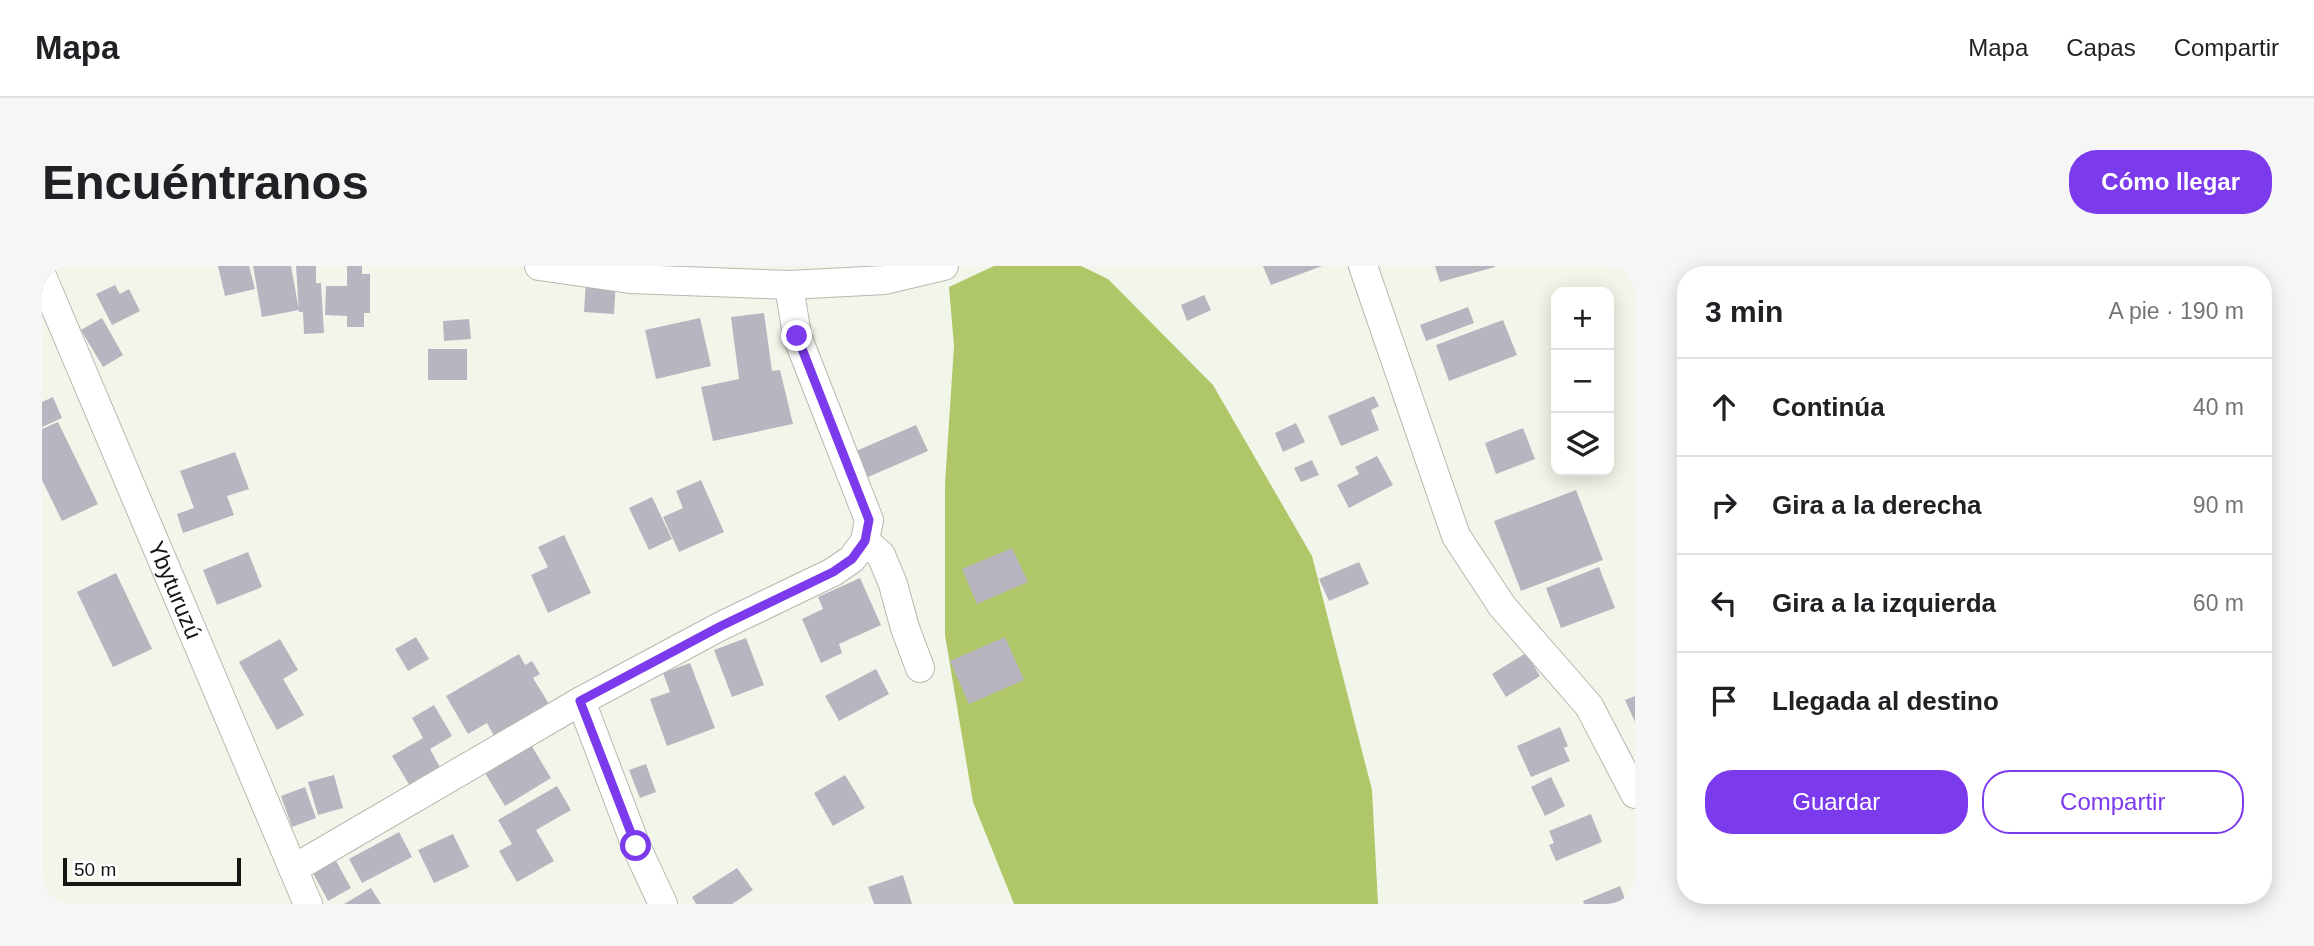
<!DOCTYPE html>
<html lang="es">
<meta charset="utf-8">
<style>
body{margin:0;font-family:Helvetica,sans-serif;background:#f6f6f6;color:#202124}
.controls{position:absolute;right:21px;top:21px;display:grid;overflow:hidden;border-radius:14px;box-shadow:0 4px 18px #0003}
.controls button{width:63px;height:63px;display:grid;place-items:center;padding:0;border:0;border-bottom:2px solid #e0e0e0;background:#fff;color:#202124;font:35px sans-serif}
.scale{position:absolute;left:21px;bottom:18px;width:178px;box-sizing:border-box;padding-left:7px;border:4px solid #151612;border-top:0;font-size:19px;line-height:24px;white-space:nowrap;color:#151612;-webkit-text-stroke:5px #fff;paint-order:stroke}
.stop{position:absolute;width:21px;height:21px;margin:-16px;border:5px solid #7c3aed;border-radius:50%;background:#fff}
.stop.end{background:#7c3aed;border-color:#fff;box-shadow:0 2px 7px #0008}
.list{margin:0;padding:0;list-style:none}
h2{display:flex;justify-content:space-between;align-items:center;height:91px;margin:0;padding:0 28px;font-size:30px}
h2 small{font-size:23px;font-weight:400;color:#757577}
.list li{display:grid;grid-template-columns:46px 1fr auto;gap:21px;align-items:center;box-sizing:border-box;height:98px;padding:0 28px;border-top:2px solid #e0e0e0}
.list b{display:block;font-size:26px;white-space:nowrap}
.list em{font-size:23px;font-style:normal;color:#757577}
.actions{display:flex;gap:14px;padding:21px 28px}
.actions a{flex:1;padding:16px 0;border:2px solid #7c3aed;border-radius:28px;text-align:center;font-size:24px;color:#7c3aed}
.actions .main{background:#7c3aed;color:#fff}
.icon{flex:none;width:38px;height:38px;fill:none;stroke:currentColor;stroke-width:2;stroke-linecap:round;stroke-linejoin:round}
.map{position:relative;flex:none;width:1593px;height:638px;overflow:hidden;border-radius:28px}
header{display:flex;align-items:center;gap:42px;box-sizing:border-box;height:98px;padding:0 35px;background:#fff;border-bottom:2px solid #e0e0e0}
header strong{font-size:33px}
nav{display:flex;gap:38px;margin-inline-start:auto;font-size:24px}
.intro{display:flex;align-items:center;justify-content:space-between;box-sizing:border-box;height:168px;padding:0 42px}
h1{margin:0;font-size:49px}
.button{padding:18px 32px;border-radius:28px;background:#7c3aed;color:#fff;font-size:24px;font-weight:700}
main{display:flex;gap:42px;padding:0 42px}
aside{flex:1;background:#fff;border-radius:28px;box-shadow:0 4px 18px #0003}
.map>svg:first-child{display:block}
</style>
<header>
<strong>Mapa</strong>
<nav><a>Mapa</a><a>Capas</a><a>Compartir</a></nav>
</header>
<div class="intro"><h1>Encuéntranos</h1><a class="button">Cómo llegar</a></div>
<main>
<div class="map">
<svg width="1593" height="638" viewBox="0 0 1593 638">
<rect width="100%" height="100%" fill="#f2f6ea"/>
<path fill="#afc768" d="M 952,0 L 1039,0 L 1066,13 L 1171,119 L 1270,290 L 1330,524 L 1336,638 L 972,638 L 931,536 L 903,369 L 903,218 L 912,80 L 907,21 Z"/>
<path fill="#b8b5c0" d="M 176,0 L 207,0 L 213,23 L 183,30 Z
M 211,0 L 249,0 L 257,44 L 220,51 Z
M 254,0 L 274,0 L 274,17 L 279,17 L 282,67 L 262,68 L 261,46 L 257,46 Z
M 305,0 L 320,0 L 320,8 L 328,8 L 328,47 L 322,47 L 322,61 L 305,61 L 305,50 L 283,49 L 284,20 L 305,20 Z
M 1221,0 L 1280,0 L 1229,19 Z
M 1393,0 L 1453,0 L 1453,1 L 1398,16 Z
M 544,14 L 574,15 L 572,48 L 542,46 Z
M 73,19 L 78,28 L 87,23 L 98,45 L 70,59 L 54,28 Z
M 1162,29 L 1169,44 L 1145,55 L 1139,39 Z
M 1426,41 L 1432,57 L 1384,75 L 1378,59 Z
M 722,47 L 730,105 L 738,104 L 751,158 L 671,175 L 659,121 L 697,113 L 689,51 Z
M 60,52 L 81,89 L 61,101 L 39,64 Z
M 658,52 L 669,100 L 614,113 L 603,64 Z
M 427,53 L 429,73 L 402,75 L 401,55 Z
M 1461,54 L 1475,89 L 1407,115 L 1394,79 Z
M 386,83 L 425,83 L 425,114 L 386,114 Z
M 1332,130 L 1337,140 L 1329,144 L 1337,164 L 1299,180 L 1286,150 Z
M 11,131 L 20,152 L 0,161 L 0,136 Z
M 16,156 L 56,238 L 20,255 L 0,214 L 0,163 Z
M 1254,157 L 1263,176 L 1241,186 L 1233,167 Z
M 874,159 L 886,185 L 817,215 L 805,189 Z
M 1481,162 L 1493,193 L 1454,208 L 1443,177 Z
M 193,186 L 207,223 L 185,230 L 192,249 L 141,267 L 135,248 L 152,242 L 138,205 Z
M 1335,190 L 1351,219 L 1307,242 L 1295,219 L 1317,208 L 1313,201 Z
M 1270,194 L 1277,209 L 1259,216 L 1252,202 Z
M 659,214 L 682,266 L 637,286 L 621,251 L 641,242 L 634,225 Z
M 1534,224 L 1561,294 L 1479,325 L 1452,255 Z
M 610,231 L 630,273 L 607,284 L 587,242 Z
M 522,269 L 549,327 L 506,347 L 489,309 L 506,301 L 496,281 Z
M 970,282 L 986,316 L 935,338 L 920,303 Z
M 206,286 L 220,321 L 175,339 L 161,304 Z
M 1317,296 L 1327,318 L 1287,335 L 1277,313 Z
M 1557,301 L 1573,342 L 1519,362 L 1504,322 Z
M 74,307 L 110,383 L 71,401 L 35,326 Z
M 818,312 L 839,359 L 797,378 L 800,387 L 779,397 L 760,353 L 781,343 L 776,331 Z
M 374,371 L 387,393 L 366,405 L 353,383 Z
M 963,371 L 982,414 L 927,438 L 908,395 Z
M 704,372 L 722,419 L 690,431 L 672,384 Z
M 238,373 L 256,404 L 241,413 L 262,449 L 235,464 L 197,396 Z
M 1484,387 L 1498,410 L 1464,431 L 1450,408 Z
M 477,388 L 483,399 L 490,395 L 498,408 L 491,412 L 507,438 L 452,470 L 445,457 L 426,468 L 404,430 Z
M 648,397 L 673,462 L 625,480 L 608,433 L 628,426 L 621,407 Z
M 834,403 L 847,428 L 797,455 L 783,430 Z
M 1593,430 L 1593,456 L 1583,434 Z
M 392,439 L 410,470 L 388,483 L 399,503 L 368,520 L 350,490 L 381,472 L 370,452 Z
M 1518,461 L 1526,480 L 1522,482 L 1528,495 L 1489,511 L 1475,480 Z
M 486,474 L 509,512 L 463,540 L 443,507 L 474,488 Z
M 604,498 L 614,526 L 598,532 L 587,504 Z
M 292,509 L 301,542 L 276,549 L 266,516 Z
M 803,509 L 823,542 L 791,560 L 772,527 Z
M 1509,511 L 1523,540 L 1503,550 L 1489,521 Z
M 515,520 L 529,544 L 494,564 L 512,595 L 475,616 L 457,585 L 470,578 L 456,554 Z
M 263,521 L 274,552 L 250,561 L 239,530 Z
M 1549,548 L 1560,576 L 1514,595 L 1507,579 L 1512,577 L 1507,565 Z
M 357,566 L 370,591 L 320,617 L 307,593 Z
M 411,568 L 427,601 L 392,617 L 376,584 Z
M 294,595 L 309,622 L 286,635 L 271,607 Z
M 695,602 L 711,624 L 690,638 L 654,638 L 650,631 Z
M 861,609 L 870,638 L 832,638 L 826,621 Z
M 1578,620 L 1585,638 L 1542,638 L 1541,635 Z
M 329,622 L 339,638 L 302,638 Z"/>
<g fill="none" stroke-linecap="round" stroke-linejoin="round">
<g stroke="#b6b9ae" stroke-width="30">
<g id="minor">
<path d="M 497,0 L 588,13 L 747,19 L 843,14 L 902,0"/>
<path d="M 1321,0 L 1414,270 L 1460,340 L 1547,440 L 1593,528"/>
<path id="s1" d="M 0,10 L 266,638"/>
<path d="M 823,275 L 839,289 L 851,318 L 863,362 L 878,402"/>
<path d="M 539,435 L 594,580 L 621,638"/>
<path d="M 251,603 L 539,435 L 679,360 L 791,306 L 810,293 L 823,275 L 827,254 L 755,70 L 747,19"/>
</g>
</g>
<use href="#minor" stroke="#fff" stroke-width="28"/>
</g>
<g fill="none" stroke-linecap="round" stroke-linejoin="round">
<path stroke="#7c3aed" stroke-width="9" d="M 594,580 L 538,435 L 679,360 L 791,306 L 810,293 L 823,275 L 827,254 L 755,70"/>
</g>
<g text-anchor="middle" stroke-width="7" stroke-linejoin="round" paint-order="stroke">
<g font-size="23" fill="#151612" stroke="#fff">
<text dy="8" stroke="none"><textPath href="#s1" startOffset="341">Ybyturuzú</textPath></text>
</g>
</g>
</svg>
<div class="controls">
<button>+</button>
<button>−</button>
<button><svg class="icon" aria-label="layers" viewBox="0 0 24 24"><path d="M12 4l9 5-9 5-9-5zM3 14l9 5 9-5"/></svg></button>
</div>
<div class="scale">50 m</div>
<div class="stop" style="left:594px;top:580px"></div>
<div class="stop end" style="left:755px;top:70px"></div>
</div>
<aside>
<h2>3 min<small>A pie · 190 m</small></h2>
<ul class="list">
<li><svg class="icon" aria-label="ahead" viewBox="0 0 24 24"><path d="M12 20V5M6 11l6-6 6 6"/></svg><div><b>Continúa</b></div><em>40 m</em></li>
<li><svg class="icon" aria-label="right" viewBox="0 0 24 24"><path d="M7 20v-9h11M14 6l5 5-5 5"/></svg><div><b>Gira a la derecha</b></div><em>90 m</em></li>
<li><svg class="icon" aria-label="left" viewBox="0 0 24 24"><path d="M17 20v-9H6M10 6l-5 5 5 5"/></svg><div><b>Gira a la izquierda</b></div><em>60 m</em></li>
<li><svg class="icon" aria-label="arrive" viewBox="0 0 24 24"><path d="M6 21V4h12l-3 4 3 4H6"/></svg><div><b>Llegada al destino</b></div></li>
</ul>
<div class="actions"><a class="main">Guardar</a><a>Compartir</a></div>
</aside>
</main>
